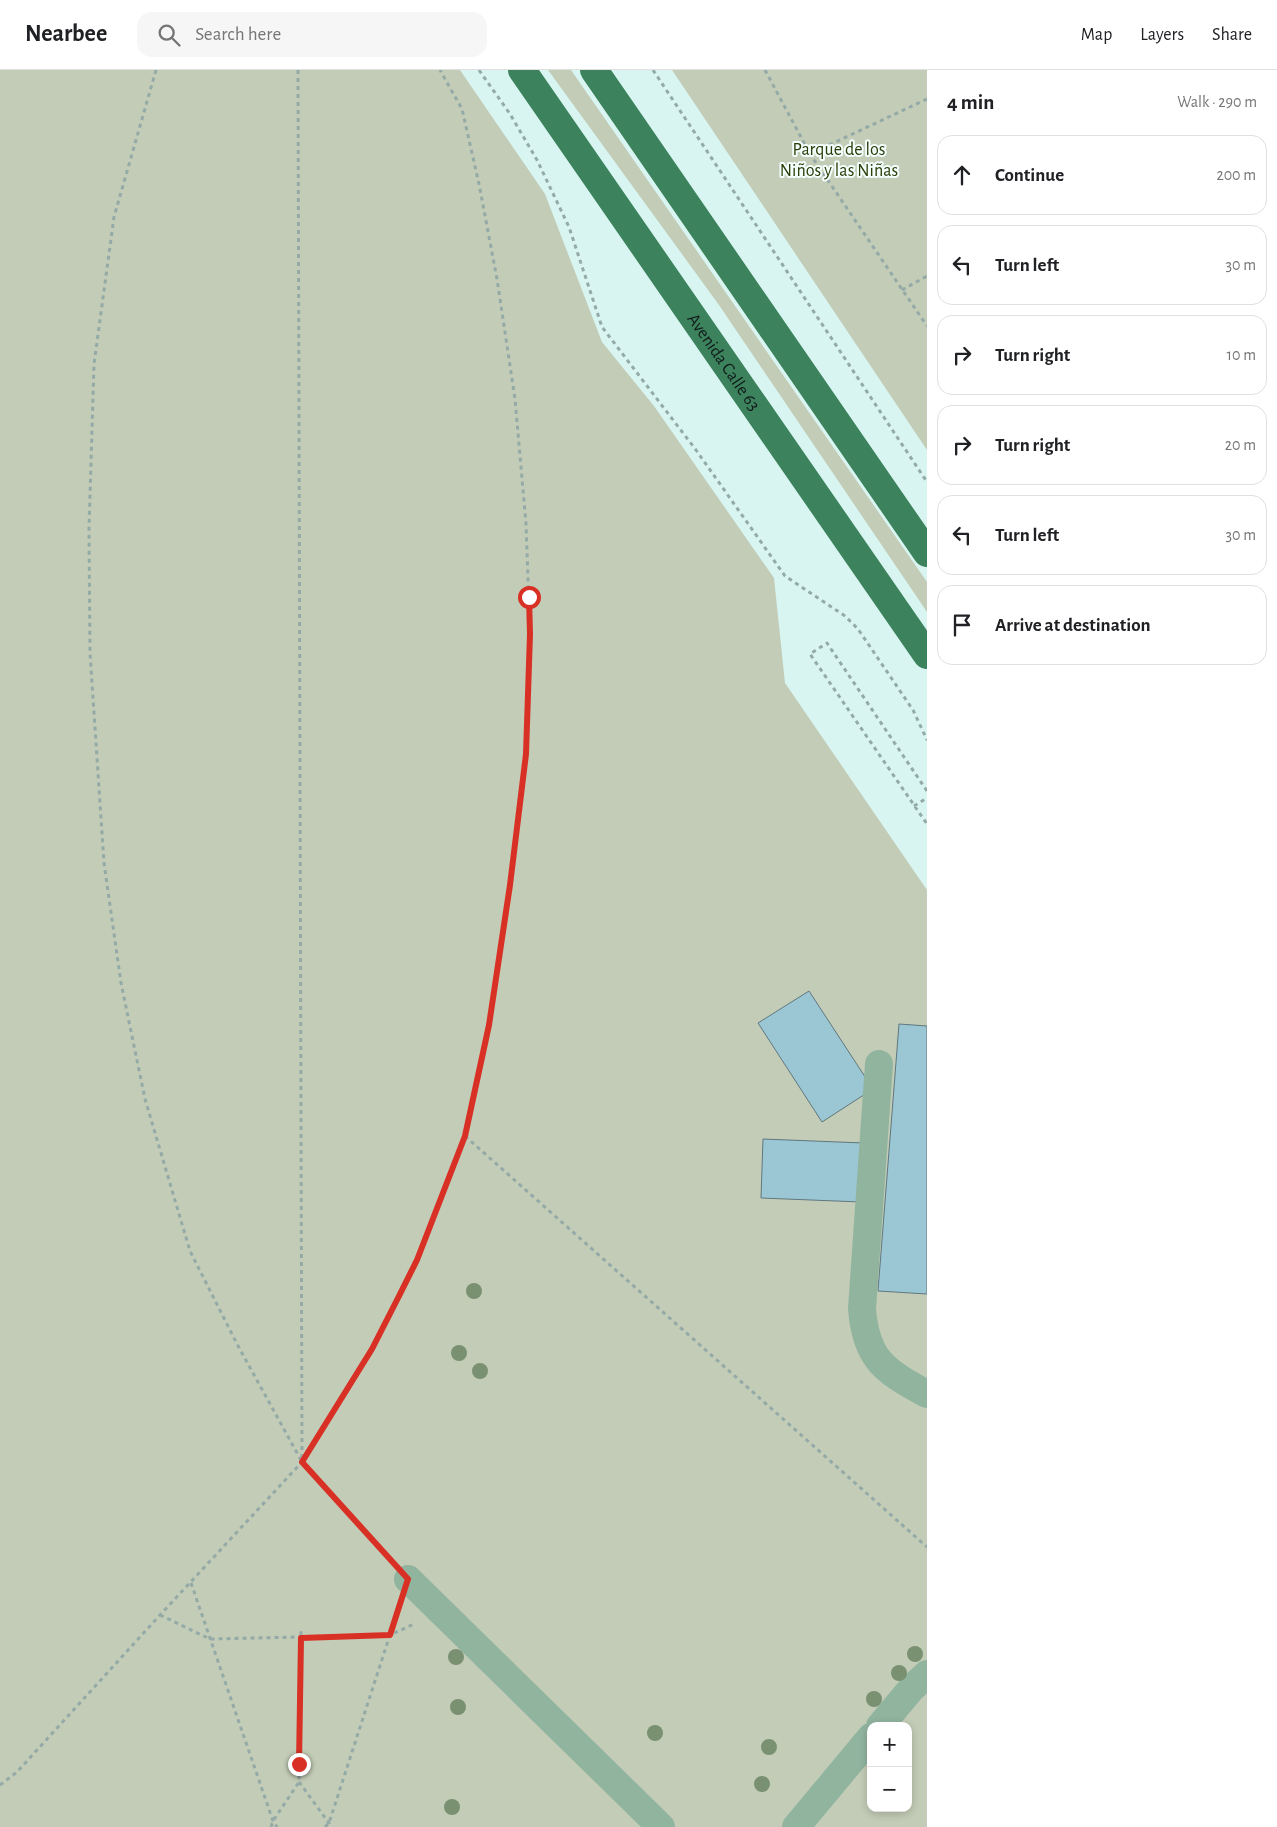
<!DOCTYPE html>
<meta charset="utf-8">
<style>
body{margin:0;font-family:"Alegreya Sans",sans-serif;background:#f6f6f6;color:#202124}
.controls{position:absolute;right:15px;bottom:15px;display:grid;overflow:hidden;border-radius:10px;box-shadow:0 2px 8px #0003}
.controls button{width:45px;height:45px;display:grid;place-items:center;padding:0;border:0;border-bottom:1px solid #e0e0e0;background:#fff;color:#202124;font:25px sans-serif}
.stop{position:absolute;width:15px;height:15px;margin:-11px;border:4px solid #d93025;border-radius:50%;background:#fff}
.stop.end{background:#d93025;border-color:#fff;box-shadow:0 1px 5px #0008}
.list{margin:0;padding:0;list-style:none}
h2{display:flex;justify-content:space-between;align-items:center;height:65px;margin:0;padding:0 20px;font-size:21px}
h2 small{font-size:16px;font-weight:400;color:#757577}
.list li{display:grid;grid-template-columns:32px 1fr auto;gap:15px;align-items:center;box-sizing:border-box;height:80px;margin:0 10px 10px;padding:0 10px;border:1px solid #e0e0e0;border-radius:15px}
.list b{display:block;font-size:19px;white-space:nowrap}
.list em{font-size:16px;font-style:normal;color:#757577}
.icon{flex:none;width:28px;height:28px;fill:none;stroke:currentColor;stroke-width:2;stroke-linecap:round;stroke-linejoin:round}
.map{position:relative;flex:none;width:927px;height:1757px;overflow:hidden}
header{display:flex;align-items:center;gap:30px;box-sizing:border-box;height:70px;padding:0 25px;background:#fff;border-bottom:1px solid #e0e0e0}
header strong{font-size:24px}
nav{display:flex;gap:28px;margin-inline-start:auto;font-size:18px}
.search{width:350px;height:45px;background:#f6f6f6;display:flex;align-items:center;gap:12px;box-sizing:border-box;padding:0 18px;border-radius:15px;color:#757577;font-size:19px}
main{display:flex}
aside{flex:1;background:#fff}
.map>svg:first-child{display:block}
</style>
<header>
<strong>Nearbee</strong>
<div class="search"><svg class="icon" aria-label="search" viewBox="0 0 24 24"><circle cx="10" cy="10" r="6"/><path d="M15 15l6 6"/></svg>Search here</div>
<nav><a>Map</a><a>Layers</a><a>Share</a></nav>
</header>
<main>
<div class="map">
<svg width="927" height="1757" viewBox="0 0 927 1757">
<rect width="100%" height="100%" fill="#d9f5f2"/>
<path fill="#c3ccb7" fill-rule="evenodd" d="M 0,0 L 460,0 L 545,124 L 602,272 L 654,336 L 774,508 L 785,613 L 927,820 L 927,1757 L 0,1757 ZM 871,1656 L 908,1656 L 908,1738 L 871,1738 Z
M 548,0 L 571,0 L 927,512 L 927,542 L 719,235 Z
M 672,0 L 927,0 L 927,380 Z"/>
<path fill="#9bc6d4" stroke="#60777e" d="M 809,921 L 873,1019 L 822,1052 L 758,953 Z
M 899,954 L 927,956 L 927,1224 L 878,1221 Z
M 763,1069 L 864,1073 L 861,1132 L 761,1128 Z"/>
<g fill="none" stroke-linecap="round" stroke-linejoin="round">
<path stroke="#94aaa7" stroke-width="3" stroke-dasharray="4 4" stroke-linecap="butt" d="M 156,0 L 114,147 L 94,294 L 89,459 L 90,583 L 104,793 L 121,913 L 145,1029 L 190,1181 L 237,1274 L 302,1392 L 389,1488
M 298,0 L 302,1392
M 479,0 L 510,44 L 537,90 L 569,157 L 602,257 L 696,380 L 785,506 L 845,546 L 858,559 L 913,640 L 927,670
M 653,0 L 927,412
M 765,0 L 810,84
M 927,29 L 810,84 L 927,256
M 902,220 L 927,206
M 927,721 L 827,573 L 810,584 L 927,754
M 914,736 L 927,728
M 465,1066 L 927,1477
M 191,1513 L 273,1751 L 277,1757
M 160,1545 L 210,1569 L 390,1565 L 414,1554
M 299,1712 L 329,1753 L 330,1757
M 0,1715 L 17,1702 L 160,1545 L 302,1392 L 372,1279 L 417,1190 L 465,1066 L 489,955 L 510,815 L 526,684 L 530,564 L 526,454 L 515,329 L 497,209 L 479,114 L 462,39 L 440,0
M 271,1757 L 273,1751 L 299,1712 L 301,1558
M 325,1757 L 329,1753 L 398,1540"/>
<path stroke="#91b49f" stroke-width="28" d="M 879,994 L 862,1239 C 866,1290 885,1301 927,1324
M 408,1509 L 661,1757
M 880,1656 L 912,1618 L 927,1604
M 796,1757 L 871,1667"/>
<g stroke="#3c835d" stroke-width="28">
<path id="s1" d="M 522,0 L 927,585"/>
<path d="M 594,0 L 927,483"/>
</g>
</g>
<g fill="#799071">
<circle cx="474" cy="1221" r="8"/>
<circle cx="459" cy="1283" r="8"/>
<circle cx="480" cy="1301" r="8"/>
<circle cx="915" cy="1584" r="8"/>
<circle cx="456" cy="1587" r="8"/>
<circle cx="899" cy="1603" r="8"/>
<circle cx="874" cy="1629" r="8"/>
<circle cx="458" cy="1637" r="8"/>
<circle cx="655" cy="1663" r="8"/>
<circle cx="769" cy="1677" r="8"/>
<circle cx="762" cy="1714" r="8"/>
<circle cx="452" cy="1737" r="8"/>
</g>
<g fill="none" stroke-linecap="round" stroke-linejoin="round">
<path stroke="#d93025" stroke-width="6" d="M 299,1694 L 301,1568 L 390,1565 L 408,1509 L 302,1392 L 372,1279 L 399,1226 L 417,1190 L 465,1066 L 489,955 L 510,815 L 526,684 L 530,564 L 529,527"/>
</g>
<g text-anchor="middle" stroke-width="4" stroke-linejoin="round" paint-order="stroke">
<g font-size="18" fill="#2b3d07" stroke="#f3fefd">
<text x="839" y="85">Parque de los<tspan x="839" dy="21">Niños y las Niñas</tspan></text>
</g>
<g font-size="18" fill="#111b1a" stroke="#f3fefd">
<text dy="6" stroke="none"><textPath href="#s1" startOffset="355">Avenida Calle 63</textPath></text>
</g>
</g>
</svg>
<div class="controls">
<button>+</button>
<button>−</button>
</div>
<div class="stop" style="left:529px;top:527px"></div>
<div class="stop end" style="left:299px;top:1694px"></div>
</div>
<aside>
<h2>4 min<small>Walk · 290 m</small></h2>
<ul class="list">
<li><svg class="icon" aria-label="ahead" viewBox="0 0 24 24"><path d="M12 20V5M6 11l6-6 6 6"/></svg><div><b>Continue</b></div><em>200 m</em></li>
<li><svg class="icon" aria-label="left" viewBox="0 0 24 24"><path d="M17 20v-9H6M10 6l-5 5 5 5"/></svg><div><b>Turn left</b></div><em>30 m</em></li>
<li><svg class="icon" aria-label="right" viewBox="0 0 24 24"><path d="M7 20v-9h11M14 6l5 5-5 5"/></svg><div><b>Turn right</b></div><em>10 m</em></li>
<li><svg class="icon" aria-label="right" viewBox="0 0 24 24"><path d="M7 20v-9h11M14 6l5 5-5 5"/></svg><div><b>Turn right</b></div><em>20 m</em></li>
<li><svg class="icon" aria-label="left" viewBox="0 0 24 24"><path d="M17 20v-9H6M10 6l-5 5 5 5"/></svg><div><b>Turn left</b></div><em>30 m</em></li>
<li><svg class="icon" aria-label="arrive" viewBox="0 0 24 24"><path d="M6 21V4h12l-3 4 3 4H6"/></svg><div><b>Arrive at destination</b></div></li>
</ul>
</aside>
</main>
